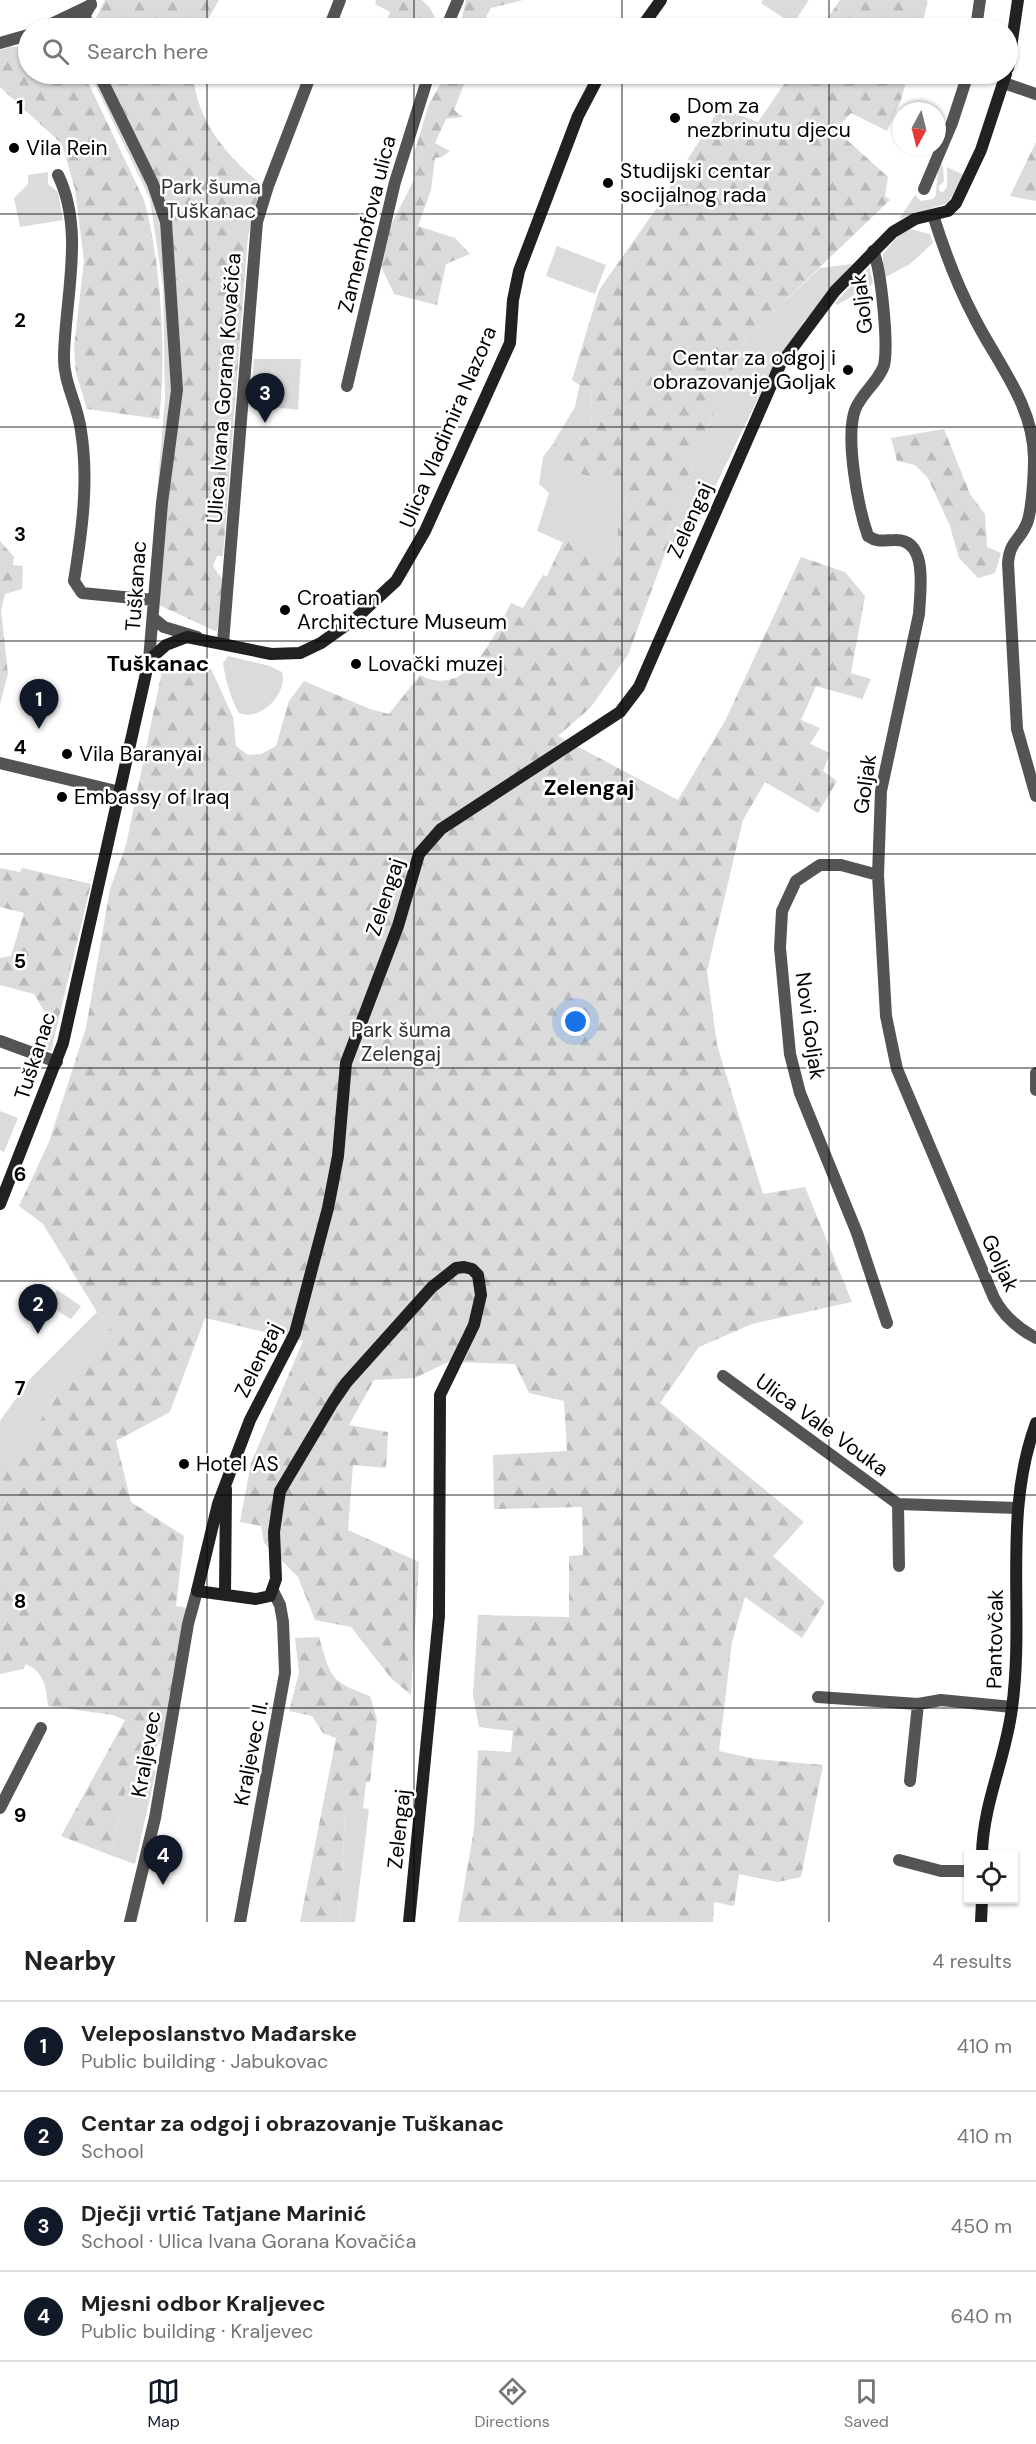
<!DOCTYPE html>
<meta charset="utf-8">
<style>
body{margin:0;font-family:"DM Sans",sans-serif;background:#f6f6f6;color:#222}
.controls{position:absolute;right:18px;bottom:18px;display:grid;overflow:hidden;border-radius:0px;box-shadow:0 2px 4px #0004}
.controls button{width:54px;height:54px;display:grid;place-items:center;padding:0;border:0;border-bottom:2px solid #e0e0e0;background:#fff;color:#222;font:30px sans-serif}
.compass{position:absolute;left:892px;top:102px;width:54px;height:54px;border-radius:50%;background:#fff;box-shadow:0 2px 4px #0004;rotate:187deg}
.you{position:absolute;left:576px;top:1022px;width:21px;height:21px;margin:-15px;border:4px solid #fff;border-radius:50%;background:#1a73e8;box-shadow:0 0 0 9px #1a73e833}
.badge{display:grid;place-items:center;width:39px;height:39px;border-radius:50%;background:#111827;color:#fff;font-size:20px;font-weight:700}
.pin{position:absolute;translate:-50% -50px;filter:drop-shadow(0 2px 3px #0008)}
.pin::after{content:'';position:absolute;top:32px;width:21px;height:18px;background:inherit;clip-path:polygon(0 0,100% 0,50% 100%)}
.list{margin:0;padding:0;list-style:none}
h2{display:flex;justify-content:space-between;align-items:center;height:78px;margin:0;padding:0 24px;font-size:26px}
h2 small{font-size:20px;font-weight:400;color:#767676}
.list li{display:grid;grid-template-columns:39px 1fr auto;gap:18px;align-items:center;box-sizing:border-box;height:90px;padding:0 24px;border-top:2px solid #e0e0e0}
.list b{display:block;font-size:22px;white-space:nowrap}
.list p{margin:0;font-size:20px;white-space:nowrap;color:#767676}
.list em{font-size:20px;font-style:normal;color:#767676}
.icon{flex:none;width:33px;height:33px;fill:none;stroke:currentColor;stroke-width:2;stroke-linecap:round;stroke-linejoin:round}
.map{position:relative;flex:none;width:1036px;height:1922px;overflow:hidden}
.search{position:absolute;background:#fff;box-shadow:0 2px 4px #0004;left:18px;right:18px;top:18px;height:66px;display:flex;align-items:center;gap:15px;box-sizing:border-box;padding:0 21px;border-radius:33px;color:#767676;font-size:22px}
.sheet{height:438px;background:#fff}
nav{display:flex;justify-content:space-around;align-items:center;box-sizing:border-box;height:84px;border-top:2px solid #e0e0e0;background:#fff;font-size:16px;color:#767676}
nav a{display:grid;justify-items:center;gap:3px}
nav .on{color:#111827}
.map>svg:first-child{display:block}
</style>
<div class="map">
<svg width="1036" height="1922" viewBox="0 0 1036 1922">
<defs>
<pattern id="forest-firs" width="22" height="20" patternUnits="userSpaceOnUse" patternTransform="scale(1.5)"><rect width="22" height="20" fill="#dbdbdb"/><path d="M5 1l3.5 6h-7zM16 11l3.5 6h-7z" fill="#bababa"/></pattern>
</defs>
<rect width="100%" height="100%" fill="#fff"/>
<path fill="#dbdbdb" d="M 763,0 L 809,0 L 793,24 L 761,3 Z
M 90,74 L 93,74 L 145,178 L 159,216 L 171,349 L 171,404 L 151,588 L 149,588 L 165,399 L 163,287 L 150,199 Z
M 938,164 L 943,166 L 944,181 L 939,186 L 939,191 L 943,192 L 947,187 L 947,167 L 964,175 L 948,203 L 899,219 L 915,195 L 921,201 L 933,199 L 936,195 Z
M 48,172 L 48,184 L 58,192 L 63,220 L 20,227 L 14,198 L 28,184 L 28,175 Z
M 910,229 L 930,234 L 933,243 L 910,264 L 882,279 L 883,254 L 899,235 Z
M 557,246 L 606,265 L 595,294 L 546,276 Z
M 852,264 L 806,319 L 775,363 L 684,551 L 666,537 L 704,436 L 747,337 L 820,268 Z
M 869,267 L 873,282 L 871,285 L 837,305 L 835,303 Z
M 254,359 L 301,359 L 298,410 L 250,404 Z
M 580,383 L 591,392 C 592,404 595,433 582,439 C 574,443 561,443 552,445 L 575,407 Z
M 543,457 L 611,487 L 626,499 L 618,526 L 616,560 L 565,539 L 562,542 L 537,531 L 549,493 L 539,484 Z
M 228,656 L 270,666 L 282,672 C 288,694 260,722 239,713 C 230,697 226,681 223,663 Z
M 0,1111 L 18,1118 L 4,1152 L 0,1150 Z
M 57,1290 L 81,1306 L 71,1319 L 47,1305 Z
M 97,1312 L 112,1326 L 56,1395 L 30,1437 L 5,1462 L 0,1458 L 0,1421 L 30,1379 Z
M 132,1764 L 156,1771 L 135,1864 L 110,1855 Z
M 363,1808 L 369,1809 L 355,1922 L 340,1922 L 345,1813 Z"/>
<path fill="url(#forest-firs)" d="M 105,0 L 219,0 L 203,28 L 91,28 Z
M 376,0 L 422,0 L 430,8 L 438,24 L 436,28 L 385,28 L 390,12 L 375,4 Z
M 466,0 L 523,0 L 491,8 L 481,26 L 460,27 Z
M 840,0 L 925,0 L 928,1 L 921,28 L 821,28 Z
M 10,47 L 28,47 L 28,74 L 84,74 L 144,200 C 161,260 167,358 159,419 L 87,409 L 76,373 L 74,347 L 84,261 L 75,189 L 62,144 L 0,87 L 0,50 Z
M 106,74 L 193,74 C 196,119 226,156 261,184 L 248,236 L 223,556 L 217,556 L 213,566 L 224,582 L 217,632 L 159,605 L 165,513 L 183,391 L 172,225 L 163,192 Z
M 446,74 L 468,74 L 454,110 L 463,117 L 446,119 L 435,143 L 450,151 L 442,157 L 435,158 L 431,190 L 418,226 L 455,238 L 470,254 L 446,264 L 437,305 L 394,294 L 380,264 L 390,227 L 414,180 L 414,154 L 429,104 Z
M 791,74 L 908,74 L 901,100 L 887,131 L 851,113 L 836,130 L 888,177 L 885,196 L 890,200 L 747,337 L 704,436 L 666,537 L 670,540 L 628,655 L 590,708 L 558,736 L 678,800 L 725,721 L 801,557 L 845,572 L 865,596 L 851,673 L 871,679 L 862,699 L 816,686 L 801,720 L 820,728 L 810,744 L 830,753 L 823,771 L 837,781 L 818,813 L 765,782 L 743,820 L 707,971 L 717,1045 L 763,1194 L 805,1187 L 852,1302 L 752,1324 L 699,1347 L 660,1403 L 804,1522 L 773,1556 L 825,1602 L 802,1638 L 745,1597 L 732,1642 L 719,1751 L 756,1759 L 823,1765 L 801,1877 L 778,1882 L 739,1874 L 734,1906 L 714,1902 L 713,1922 L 458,1922 L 474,1829 L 478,1750 L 511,1752 L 513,1731 L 479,1727 L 473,1695 L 478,1615 L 569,1617 L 569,1556 L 583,1555 L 582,1507 L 494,1509 L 493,1455 L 567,1451 L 564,1401 L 529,1393 L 515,1364 L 448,1362 L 415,1378 L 374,1380 L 349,1425 L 388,1432 L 386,1468 L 353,1465 L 348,1530 L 419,1562 L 411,1695 L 391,1678 L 351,1627 L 315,1620 L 298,1577 L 264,1543 L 261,1526 L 240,1522 L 251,1463 L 303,1341 L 205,1318 L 170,1412 L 116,1441 L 131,1502 L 184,1536 L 176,1606 L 187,1608 L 165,1736 L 140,1766 L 132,1764 L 110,1855 L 61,1836 L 125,1720 L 113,1715 L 48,1706 C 46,1687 45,1673 26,1664 L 23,1669 L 0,1674 L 0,1458 L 5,1462 L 30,1437 L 56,1395 L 112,1326 L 97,1312 L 43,1224 L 19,1206 L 49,1142 L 86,1028 L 110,889 L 126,845 L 162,671 L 211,669 L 233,717 L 236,746 L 248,755 L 261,754 L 276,746 L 289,701 L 304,681 L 370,709 L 389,714 L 420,675 C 467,701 495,634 511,603 L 523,608 L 543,575 L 547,576 L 565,538 L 616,560 L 618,526 L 626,499 L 611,487 L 543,457 L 552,445 C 561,443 574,443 582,439 C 595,433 592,404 591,392 L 572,380 L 599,290 L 661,202 L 720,108 L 758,122 Z
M 1036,142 L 1036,201 L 1010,196 Z
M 944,429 L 970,494 L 985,514 L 987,547 L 1001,553 L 995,573 L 978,578 L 959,558 L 950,526 L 928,478 L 915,465 L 897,461 L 891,438 Z
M 0,541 L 14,557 L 13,565 L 23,566 L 22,589 L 5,594 L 1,610 L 8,674 L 0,704 Z
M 0,868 L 20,872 L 22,868 L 91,884 L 51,1051 L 38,1047 L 44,1011 L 34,994 L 0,985 L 0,958 L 11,956 L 24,913 L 0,907 Z
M 319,1637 C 331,1677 329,1681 370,1696 L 377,1719 L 370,1782 L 366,1782 L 363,1808 L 345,1814 L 340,1922 L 300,1922 L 336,1738 L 323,1733 L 312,1716 L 289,1711 L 299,1673 L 295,1638 Z"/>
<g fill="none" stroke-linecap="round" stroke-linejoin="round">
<path stroke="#545454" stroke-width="12" d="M 43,28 L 91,5
M 84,28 L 86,13 L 91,4
M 329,28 L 340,0
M 446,28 L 458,0
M 976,28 L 980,0
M 0,43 L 28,35
M 99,74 L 153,184 L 166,222 L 177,390 L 162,503 L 149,660
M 1004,83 L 1036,94
M 58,175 C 85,230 65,298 64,356 C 63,382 78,405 81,431 C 89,481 82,531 74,581 L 82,593 L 154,600
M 924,189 L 952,123 L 968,74
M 933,215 C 944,250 957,285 974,317 C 997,363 1034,405 1034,459 C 1034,474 1032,510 1027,523 C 1020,541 1010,540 1008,563 L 1017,729 L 1036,796
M 873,251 C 881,268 890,353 883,368 C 876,384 861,394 855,410 C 845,438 858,507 868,536 C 878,543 884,540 895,540 C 929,539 920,592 919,614 L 881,791 L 878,875 L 886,1016 L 897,1069 L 994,1298 C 1003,1315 1019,1329 1036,1338
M 347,386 L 395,182 L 429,74
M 153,618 L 164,627 L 197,637
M 223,643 L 257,222 L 268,186 L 311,74
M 0,763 L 120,792
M 878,875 L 841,865 L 820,865 L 796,881 L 782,911 L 780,948 L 790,1054 L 800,1093 L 857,1233 L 887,1323
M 0,1041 L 57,1062
M 1036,1073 L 1036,1090
M 723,1376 L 898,1504 L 1017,1508
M 898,1504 L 899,1566
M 818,1697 L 918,1704
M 910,1781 L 918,1704 L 941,1700 L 1012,1707
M 0,1808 L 41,1728
M 899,1860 L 941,1871 L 968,1871
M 130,1922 L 155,1818 L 188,1624 L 197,1591
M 240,1922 L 285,1673 L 283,1622 L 280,1605 L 273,1591"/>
<path stroke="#212121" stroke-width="12" d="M 641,28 L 661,0
M 1008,68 L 1018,0
M 0,1204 L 63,1043 L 149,660 L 166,645 L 187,637 L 271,654 L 300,653 L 321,643 L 356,618 L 396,581 L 425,531 L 510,343 L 513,300 L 519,271 L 578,116 L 600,74
M 225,1595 L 226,1489
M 982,1854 C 983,1803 1006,1758 1012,1708 C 1025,1613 1002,1515 1036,1423
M 409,1922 L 439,1616 L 440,1395 L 474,1325 L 481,1295 L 478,1275 L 472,1269 L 464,1267 L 456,1268 L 432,1287 L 346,1383 L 333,1402 L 280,1491 L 274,1532 L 276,1579 L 270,1596 L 256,1599 L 197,1591 L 218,1504 L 250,1420 L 295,1333 L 328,1208 L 338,1156 L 346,1063 L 398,926 L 419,854 L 441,829 L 620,712 L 639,687 L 780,365 L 835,291 L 893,232 L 915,219 L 948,211 L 956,203 L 981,150 L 1006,74
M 981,1922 L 982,1900"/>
</g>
<path fill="none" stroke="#000" stroke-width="1.5" stroke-opacity="0.55" d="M 207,0 L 207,28M 414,0 L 414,28M 622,0 L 622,28M 829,0 L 829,28M 207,74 L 207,1922M 414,74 L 414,1922M 622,74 L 622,1922M 829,74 L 829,1922M 0,214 L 1036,214M 0,427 L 1036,427M 0,641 L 1036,641M 0,854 L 1036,854M 0,1068 L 1036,1068M 0,1281 L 1036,1281M 0,1495 L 1036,1495M 0,1708 L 1036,1708"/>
<g fill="#000" stroke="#fff" stroke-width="2">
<circle cx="675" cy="118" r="6"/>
<circle cx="14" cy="148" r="6"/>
<circle cx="608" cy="183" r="6"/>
<circle cx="848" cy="370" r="6"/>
<circle cx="285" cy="610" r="6"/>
<circle cx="356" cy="664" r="6"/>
<circle cx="67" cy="754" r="6"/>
<circle cx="62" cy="797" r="6"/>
<circle cx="184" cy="1464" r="6"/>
</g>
<g text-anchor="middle" stroke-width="5" stroke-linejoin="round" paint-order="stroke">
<g font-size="21" fill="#000" stroke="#fff" text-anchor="start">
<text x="687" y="113">Dom za<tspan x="687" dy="24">nezbrinutu djecu</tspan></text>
<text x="26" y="155">Vila Rein</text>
<text x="620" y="178">Studijski centar<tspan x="620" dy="24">socijalnog rada</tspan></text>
<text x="836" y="365" text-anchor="end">Centar za odgoj i<tspan x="836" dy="24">obrazovanje Goljak</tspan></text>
<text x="297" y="605">Croatian<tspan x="297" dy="24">Architecture Museum</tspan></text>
<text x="368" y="671">Lovački muzej</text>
<text x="79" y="761">Vila Baranyai</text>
<text x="74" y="804">Embassy of Iraq</text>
<text x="196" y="1471">Hotel AS</text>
</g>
<g font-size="21" fill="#323232" stroke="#fff">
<text x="211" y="194">Park šuma<tspan x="211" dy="24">Tuškanac</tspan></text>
<text x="401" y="1037">Park šuma<tspan x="401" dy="24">Zelengaj</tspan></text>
</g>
<g font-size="21" fill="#000" stroke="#fff">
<text transform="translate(367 224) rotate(-76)" y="7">Zamenhofova ulica</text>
<text transform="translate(862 304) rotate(-97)" y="7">Goljak</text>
<text transform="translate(224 388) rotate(-86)" y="7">Ulica Ivana Gorana Kovačića</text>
<text transform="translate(448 427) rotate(-67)" y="7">Ulica Vladimira Nazora</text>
<text transform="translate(690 520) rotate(-66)" y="7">Zelengaj</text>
<text transform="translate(136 586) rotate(-86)" y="7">Tuškanac</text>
<text transform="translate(865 784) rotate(-82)" y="7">Goljak</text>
<text transform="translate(385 897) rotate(-72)" y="7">Zelengaj</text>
<text transform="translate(810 1026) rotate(82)" y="7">Novi Goljak</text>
<text transform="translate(35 1056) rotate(-72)" y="7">Tuškanac</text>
<text transform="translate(1000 1263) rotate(65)" y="7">Goljak</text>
<text transform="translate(258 1360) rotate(-64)" y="7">Zelengaj</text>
<text transform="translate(822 1425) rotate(36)" y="7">Ulica Vale Vouka</text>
<text transform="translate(995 1639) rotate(-89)" y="7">Pantovčak</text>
<text transform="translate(251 1753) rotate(-79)" y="7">Kraljevec II.</text>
<text transform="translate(146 1754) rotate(-80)" y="7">Kraljevec</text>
<text transform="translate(399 1829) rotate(-84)" y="7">Zelengaj</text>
</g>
<g font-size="22" font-weight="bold" fill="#000" stroke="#fff">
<text x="158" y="671">Tuškanac</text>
<text x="589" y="795">Zelengaj</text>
</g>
</g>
<g font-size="20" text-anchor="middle" font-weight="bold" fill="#000" stroke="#fff" stroke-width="5" stroke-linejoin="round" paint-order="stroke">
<text x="20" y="114">1</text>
<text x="20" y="327">2</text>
<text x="20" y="541">3</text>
<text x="20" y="754">4</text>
<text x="20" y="968">5</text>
<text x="20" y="1181">6</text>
<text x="20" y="1395">7</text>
<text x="20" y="1608">8</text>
<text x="20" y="1822">9</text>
</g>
</svg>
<div class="controls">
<button><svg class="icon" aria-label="locate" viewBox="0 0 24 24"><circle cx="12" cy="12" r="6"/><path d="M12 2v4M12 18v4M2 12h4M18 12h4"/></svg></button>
</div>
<svg class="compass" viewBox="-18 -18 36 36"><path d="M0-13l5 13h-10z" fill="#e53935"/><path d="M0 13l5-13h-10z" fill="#767676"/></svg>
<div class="you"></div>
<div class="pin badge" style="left:39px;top:729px">1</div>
<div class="pin badge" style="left:38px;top:1334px">2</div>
<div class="pin badge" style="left:265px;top:423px">3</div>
<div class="pin badge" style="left:163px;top:1885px">4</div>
<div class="search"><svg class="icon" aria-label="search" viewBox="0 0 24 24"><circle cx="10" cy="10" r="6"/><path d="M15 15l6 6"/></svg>Search here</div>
</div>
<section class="sheet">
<h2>Nearby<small>4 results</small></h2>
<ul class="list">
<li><span class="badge">1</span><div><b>Veleposlanstvo Mađarske</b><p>Public building · Jabukovac</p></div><em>410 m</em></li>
<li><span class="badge">2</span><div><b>Centar za odgoj i obrazovanje Tuškanac</b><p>School</p></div><em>410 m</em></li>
<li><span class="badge">3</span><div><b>Dječji vrtić Tatjane Marinić</b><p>School · Ulica Ivana Gorana Kovačića</p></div><em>450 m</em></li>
<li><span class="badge">4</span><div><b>Mjesni odbor Kraljevec</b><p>Public building · Kraljevec</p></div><em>640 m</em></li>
</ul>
</section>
<nav>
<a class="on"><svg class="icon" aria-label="map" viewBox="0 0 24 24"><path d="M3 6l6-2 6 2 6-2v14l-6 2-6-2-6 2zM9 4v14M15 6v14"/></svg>Map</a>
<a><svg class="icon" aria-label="directions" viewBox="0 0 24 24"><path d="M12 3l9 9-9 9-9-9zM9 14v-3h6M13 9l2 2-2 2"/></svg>Directions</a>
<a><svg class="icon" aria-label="saved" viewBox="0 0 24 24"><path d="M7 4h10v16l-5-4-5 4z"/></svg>Saved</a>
</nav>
